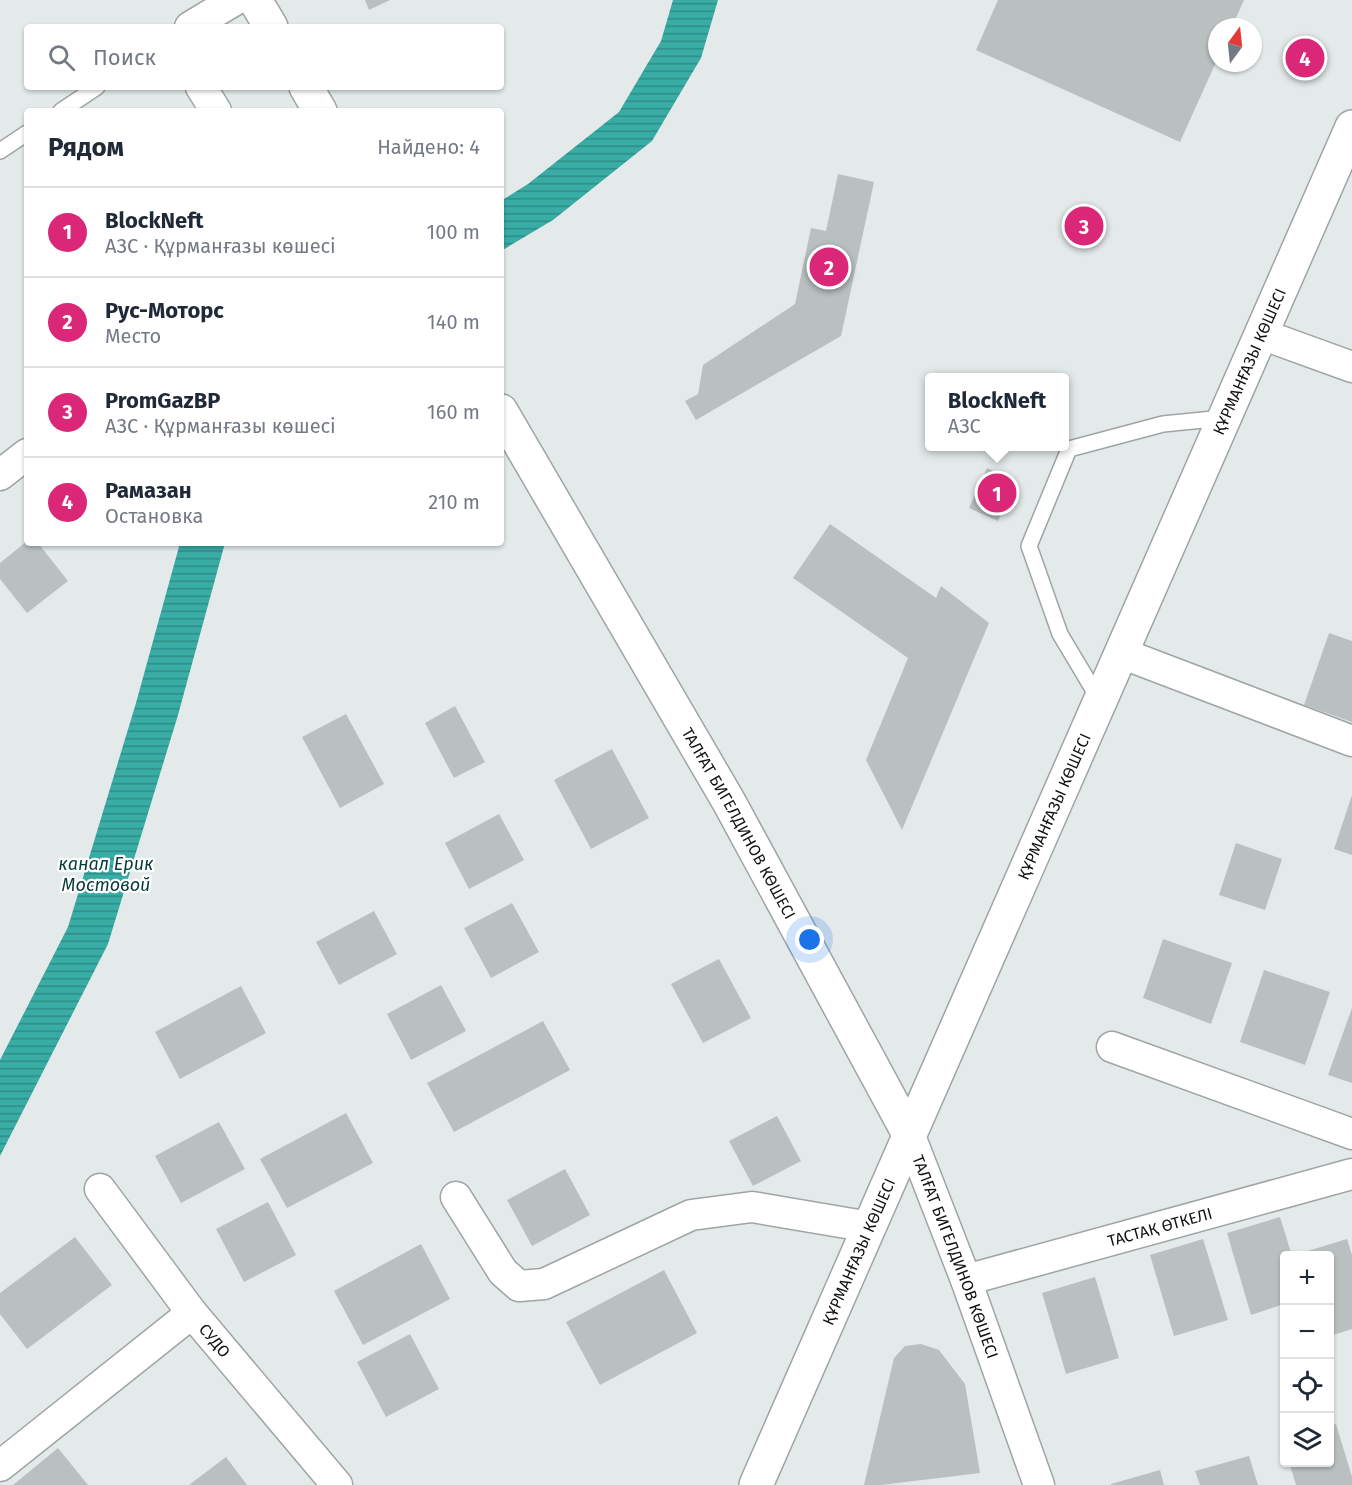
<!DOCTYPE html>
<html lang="ru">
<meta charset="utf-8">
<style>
body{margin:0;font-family:"Fira Sans",sans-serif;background:#f6f6f7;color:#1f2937}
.controls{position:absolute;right:18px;bottom:18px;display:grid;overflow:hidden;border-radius:6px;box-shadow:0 2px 4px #0004}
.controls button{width:54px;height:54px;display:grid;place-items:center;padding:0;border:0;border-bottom:2px solid #e0e1e3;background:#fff;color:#1f2937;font:30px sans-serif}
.compass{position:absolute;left:1208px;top:18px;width:54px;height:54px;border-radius:50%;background:#fff;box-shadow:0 2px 4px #0004;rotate:15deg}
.you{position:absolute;left:810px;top:940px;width:21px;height:21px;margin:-15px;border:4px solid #fff;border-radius:50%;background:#1a73e8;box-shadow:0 0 0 9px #1a73e833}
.badge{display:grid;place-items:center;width:39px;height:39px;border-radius:50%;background:#db2777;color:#fff;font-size:20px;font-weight:700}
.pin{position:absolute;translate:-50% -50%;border:3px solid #fff;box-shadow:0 2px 6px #0006}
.popup{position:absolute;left:925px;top:373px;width:144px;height:78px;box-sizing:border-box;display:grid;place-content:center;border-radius:6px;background:#fff;filter:drop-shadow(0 2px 4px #0005);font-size:20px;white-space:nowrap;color:#747a83}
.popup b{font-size:22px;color:#1f2937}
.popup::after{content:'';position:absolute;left:50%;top:100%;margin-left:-12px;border:12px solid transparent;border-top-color:#fff}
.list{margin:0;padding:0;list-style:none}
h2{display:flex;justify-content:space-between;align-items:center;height:78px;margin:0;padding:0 24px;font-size:26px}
h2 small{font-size:20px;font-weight:400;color:#747a83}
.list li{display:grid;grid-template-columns:39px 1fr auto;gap:18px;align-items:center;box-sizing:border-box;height:90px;padding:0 24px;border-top:2px solid #e0e1e3}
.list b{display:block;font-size:22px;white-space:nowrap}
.list p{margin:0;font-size:20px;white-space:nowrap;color:#747a83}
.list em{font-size:20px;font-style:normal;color:#747a83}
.icon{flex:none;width:33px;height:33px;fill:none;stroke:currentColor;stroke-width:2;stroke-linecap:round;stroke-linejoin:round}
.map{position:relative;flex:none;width:1352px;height:1485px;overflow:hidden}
.search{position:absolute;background:#fff;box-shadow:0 2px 4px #0004;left:24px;top:24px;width:480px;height:66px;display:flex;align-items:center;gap:15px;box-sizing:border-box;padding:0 21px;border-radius:6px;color:#747a83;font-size:22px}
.panel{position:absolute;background:#fff;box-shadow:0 2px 4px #0004;left:24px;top:108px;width:480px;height:438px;border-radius:6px}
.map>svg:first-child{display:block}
</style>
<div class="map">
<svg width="1352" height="1485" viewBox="0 0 1352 1485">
<defs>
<pattern id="water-rules" width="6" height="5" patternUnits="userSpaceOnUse" patternTransform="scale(1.5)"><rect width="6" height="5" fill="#39aca6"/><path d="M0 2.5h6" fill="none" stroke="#2f8b86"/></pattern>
</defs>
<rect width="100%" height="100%" fill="#e4eaea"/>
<path fill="url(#water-rules)" d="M 673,0 L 718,0 L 701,58 L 652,141 L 553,220 L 501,251 L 501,201 L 528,184 L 619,112 L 661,41 Z
M 180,543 L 225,543 L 178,715 L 108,944 L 0,1156 L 0,1060 L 68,927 L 136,703 Z"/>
<path fill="#bac0c0" d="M 365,0 L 390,0 L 369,10 Z
M 998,0 L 1244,0 L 1232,27 L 1217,27 L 1217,60 L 1180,142 L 976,50 Z
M 838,174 L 874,182 L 841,336 L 696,420 L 685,401 L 698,394 L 703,365 L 795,304 L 811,228 L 826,231 Z
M 1078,206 L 1102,215 L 1093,237 L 1070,228 Z
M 987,468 L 1016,481 L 998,521 L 969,508 Z
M 830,524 L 936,598 L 941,586 L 989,623 L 902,830 L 866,760 L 908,658 L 793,578 Z
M 27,541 L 27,543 L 38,543 L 68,581 L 27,613 L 0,579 L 0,563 Z
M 1329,633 L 1352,641 L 1352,722 L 1304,705 Z
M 455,706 L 485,762 L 454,778 L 425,723 Z
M 346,714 L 384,784 L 340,808 L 302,737 Z
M 612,749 L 649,818 L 591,849 L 554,780 Z
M 1352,795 L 1352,855 L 1334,849 Z
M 499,814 L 524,860 L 469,889 L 445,843 Z
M 1236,843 L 1282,859 L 1265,910 L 1219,895 Z
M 512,903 L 539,952 L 491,978 L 464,928 Z
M 374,911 L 397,954 L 339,985 L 316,942 Z
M 1163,939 L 1232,963 L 1211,1024 L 1143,998 Z
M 719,959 L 751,1018 L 703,1043 L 671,984 Z
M 1264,970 L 1330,992 L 1305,1065 L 1240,1042 Z
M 441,985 L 466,1031 L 411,1060 L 387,1014 Z
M 241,986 L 266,1033 L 180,1079 L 155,1032 Z
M 1352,1008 L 1352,1083 L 1328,1075 Z
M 543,1021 L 570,1070 L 454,1132 L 427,1083 Z
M 346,1113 L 373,1163 L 287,1208 L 260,1159 Z
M 777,1116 L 801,1161 L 753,1186 L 729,1141 Z
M 219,1122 L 245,1169 L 181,1203 L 155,1156 Z
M 565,1169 L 590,1215 L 532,1246 L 507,1200 Z
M 268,1202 L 296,1255 L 244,1282 L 216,1229 Z
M 1280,1217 L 1292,1256 L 1284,1256 L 1284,1304 L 1251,1315 L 1227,1233 Z
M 75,1237 L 112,1285 L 27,1349 L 0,1314 L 0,1293 Z
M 1203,1239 L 1228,1320 L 1174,1336 L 1150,1255 Z
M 1347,1239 L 1352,1255 L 1352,1329 L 1330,1336 L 1330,1256 L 1301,1256 L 1301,1253 Z
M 421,1244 L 450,1299 L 363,1345 L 334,1291 Z
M 664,1270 L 697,1333 L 600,1385 L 566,1322 Z
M 1095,1277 L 1119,1358 L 1066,1374 L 1042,1293 Z
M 410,1334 L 439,1389 L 386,1417 L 357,1362 Z
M 921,1344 L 939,1350 L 965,1384 L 980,1473 L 881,1485 L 864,1485 L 894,1358 L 905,1346 Z
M 1336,1424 L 1352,1477 L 1352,1485 L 1296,1485 L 1289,1462 L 1330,1462 L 1330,1426 Z
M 58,1448 L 88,1485 L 13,1485 Z
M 1249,1456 L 1258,1485 L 1200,1485 L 1195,1471 Z
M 226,1457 L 247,1485 L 189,1485 Z
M 1160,1470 L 1164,1485 L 1111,1485 L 1111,1484 Z"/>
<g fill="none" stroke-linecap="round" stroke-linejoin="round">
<g stroke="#9fa5a4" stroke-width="18">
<path id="service" d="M 61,111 L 97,87
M 0,151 L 27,133
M 1100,701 L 1060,634 L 1029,546 L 1069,449 L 1163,424 L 1223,418"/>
</g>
<g stroke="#9fa5a4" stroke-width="33">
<g id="minor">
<path d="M 190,27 L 235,0"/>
<path d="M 201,87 L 216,111"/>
<path d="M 1261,334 L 1352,367"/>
<path d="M 0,475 L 27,454"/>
<path d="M 1121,653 L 1352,741"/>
<path d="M 1112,1047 L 1352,1134"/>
<path id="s1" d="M 910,1136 L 966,1280 L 1039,1485"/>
<path id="s2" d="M 100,1189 L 192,1313 L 337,1485"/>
<path d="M 456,1197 L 503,1272 L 519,1286 L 544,1284 L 691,1215 L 752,1207 L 870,1227"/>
<path id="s3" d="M 966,1280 L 1352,1174"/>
<path d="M 0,1466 L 192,1313"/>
</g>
</g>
<g stroke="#9fa5a4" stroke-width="36">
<g id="tertiary">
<path d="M 255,0 L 271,27"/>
<path d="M 306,87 L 320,111"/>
<path id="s4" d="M 501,411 L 729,802 L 910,1136"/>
</g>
</g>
<g stroke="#9fa5a4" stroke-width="36">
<g id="primary">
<path id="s5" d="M 756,1485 L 1352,127"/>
</g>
</g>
<use href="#service" stroke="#fff" stroke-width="15"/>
<use href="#minor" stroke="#fff" stroke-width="30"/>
<use href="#tertiary" stroke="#fff" stroke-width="33"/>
<use href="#primary" stroke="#fff" stroke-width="33"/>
</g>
<g text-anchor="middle" stroke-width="4.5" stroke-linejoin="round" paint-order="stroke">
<g font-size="16" fill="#101212" stroke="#fff">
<text dy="6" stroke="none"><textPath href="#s5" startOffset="1227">ҚҰРМАНҒАЗЫ КӨШЕСІ</textPath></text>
<text dy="6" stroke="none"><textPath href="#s5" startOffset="741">ҚҰРМАНҒАЗЫ КӨШЕСІ</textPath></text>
<text dy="6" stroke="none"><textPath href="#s4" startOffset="476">ТАЛҒАТ БИГЕЛДИНОВ КӨШЕСІ</textPath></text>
<text dy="6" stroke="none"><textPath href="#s3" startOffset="201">ТАСТАҚ ӨТКЕЛІ</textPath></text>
<text dy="6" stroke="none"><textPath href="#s5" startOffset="255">ҚҰРМАНҒАЗЫ КӨШЕСІ</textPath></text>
<text dy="6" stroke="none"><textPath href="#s1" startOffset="129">ТАЛҒАТ БИГЕЛДИНОВ КӨШЕСІ</textPath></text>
<text dy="6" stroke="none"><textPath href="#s2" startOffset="190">СУДО</textPath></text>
</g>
<g font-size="18" font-style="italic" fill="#063b39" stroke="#fff">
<text x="106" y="870">канал Ерик<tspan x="106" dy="21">Мостовой</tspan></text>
</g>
</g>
</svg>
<div class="controls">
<button>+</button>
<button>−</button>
<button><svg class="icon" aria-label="locate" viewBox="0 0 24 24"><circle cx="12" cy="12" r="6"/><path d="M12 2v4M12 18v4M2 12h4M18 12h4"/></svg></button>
<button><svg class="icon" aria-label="layers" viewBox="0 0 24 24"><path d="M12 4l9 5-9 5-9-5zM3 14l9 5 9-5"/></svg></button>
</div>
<svg class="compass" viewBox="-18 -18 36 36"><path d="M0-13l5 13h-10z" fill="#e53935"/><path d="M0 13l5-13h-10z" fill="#747a83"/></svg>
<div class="you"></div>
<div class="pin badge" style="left:997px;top:493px">1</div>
<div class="popup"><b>BlockNeft</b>АЗС</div>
<div class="pin badge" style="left:829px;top:267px">2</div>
<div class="pin badge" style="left:1084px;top:226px">3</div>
<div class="pin badge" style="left:1305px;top:58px">4</div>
<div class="search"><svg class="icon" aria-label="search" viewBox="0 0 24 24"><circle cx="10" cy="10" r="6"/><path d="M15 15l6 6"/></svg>Поиск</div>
<section class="panel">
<h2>Рядом<small>Найдено: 4</small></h2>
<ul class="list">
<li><span class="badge">1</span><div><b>BlockNeft</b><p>АЗС · Құрманғазы көшесі</p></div><em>100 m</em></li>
<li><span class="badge">2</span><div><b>Рус-Моторс</b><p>Место</p></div><em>140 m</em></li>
<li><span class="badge">3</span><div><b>PromGazBP</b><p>АЗС · Құрманғазы көшесі</p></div><em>160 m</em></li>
<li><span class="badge">4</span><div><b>Рамазан</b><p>Остановка</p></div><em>210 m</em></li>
</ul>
</section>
</div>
